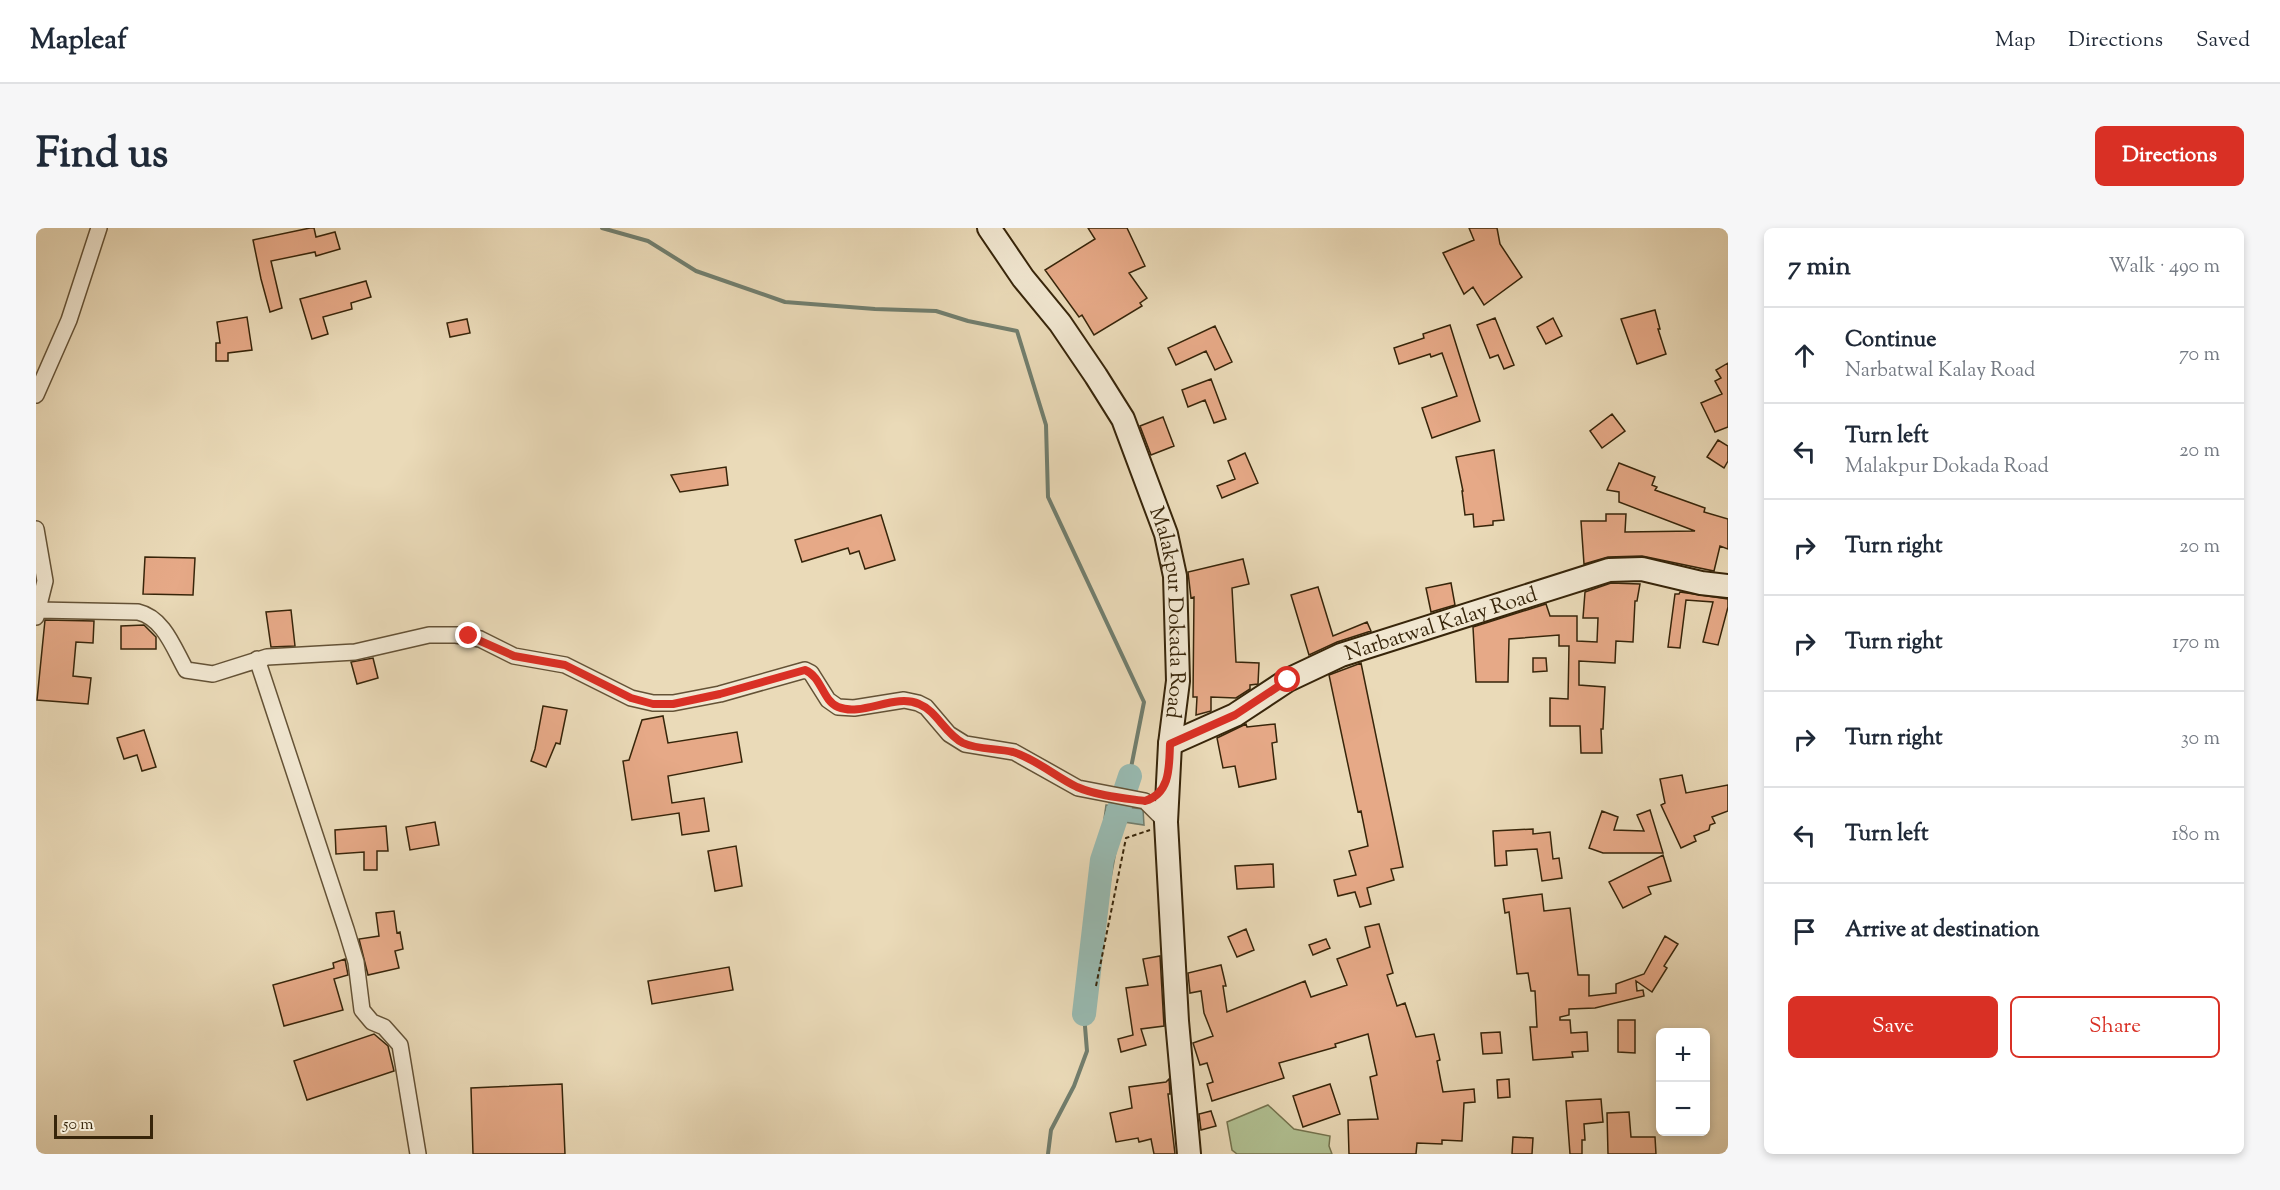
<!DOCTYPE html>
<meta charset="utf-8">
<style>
body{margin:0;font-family:"Sorts Mill Goudy",serif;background:#f6f6f7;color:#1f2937}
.controls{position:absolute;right:18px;bottom:18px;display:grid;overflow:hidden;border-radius:9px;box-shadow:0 3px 9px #0003}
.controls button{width:54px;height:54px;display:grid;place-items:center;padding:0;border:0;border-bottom:2px solid #e0e1e3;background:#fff;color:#1f2937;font:30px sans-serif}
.scale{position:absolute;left:18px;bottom:15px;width:99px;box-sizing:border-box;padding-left:6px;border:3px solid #37250a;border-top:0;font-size:16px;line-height:21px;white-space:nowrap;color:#37250a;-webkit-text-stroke:4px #f1e7d1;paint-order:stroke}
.stop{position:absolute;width:18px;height:18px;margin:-14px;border:4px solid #d93025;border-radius:50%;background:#fff}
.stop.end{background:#d93025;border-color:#fff;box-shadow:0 2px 6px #0008}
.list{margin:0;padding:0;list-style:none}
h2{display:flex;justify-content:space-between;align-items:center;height:78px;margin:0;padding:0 24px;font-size:26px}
h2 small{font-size:20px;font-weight:400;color:#747a83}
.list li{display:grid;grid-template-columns:39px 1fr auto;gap:18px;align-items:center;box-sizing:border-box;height:96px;padding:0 24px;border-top:2px solid #e0e1e3}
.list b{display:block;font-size:22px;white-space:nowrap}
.list p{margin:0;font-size:20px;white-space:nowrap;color:#747a83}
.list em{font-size:20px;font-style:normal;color:#747a83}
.actions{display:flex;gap:12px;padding:18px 24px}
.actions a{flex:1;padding:14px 0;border:2px solid #d93025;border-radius:9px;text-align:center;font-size:21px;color:#d93025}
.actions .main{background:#d93025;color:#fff}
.icon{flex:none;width:33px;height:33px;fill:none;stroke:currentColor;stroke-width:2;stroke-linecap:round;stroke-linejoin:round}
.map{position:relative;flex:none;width:1692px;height:926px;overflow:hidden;border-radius:9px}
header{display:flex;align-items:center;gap:36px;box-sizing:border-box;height:84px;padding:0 30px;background:#fff;border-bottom:2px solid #e0e1e3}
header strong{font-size:28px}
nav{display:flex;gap:33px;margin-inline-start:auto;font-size:21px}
.intro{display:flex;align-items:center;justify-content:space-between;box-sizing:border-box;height:144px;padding:0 36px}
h1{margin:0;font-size:42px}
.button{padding:15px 27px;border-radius:9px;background:#d93025;color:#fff;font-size:21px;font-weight:700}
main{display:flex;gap:36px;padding:0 36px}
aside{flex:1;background:#fff;border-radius:9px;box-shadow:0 3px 9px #0003}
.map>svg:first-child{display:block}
</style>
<header>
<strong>Mapleaf</strong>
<nav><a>Map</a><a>Directions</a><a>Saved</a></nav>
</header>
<div class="intro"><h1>Find us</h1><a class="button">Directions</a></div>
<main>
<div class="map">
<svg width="1692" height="926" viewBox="0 0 1692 926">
<rect width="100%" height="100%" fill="#eadab8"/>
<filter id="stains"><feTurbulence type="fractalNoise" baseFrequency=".00333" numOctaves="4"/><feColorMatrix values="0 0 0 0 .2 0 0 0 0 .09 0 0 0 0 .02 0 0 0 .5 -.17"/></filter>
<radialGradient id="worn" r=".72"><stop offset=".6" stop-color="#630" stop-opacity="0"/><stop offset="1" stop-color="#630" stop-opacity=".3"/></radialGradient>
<path fill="#b1c193" stroke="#74734e" stroke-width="1.5" d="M 1232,877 L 1258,901 L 1294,908 L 1293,918 L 1296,926 L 1201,926 L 1196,922 L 1191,894 Z"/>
<path fill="#98bab1" stroke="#717e6e" stroke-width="1.5" d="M 1070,577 L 1107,581 L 1108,597 L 1068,591 Z"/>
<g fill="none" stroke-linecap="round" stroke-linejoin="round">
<path stroke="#717e6e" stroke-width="4" d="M 566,0 L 612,13 L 660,43 L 749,74 L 839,81 L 900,83 L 932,93 L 981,103 L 1010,197 L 1012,269 L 1108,474 L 1090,565
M 1012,926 L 1015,902 L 1038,858 L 1051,823 L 1048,786 L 1085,590"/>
<path stroke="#98bab1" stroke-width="24" d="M 1048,786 L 1066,632 L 1094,548"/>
</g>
<path fill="#e6a987" stroke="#37250a" stroke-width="1.5" d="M 274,0 L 278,0 L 280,9 L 299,4 L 304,21 L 280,28 L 279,24 L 235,33 L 246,80 L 234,84 L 225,51 L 217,12 Z
M 1052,0 L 1091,0 L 1109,38 L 1093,45 L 1111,70 L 1104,75 L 1106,78 L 1058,107 L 1046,87 L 1043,89 L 1009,42 L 1059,11 Z
M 1433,0 L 1461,0 L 1464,16 L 1486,49 L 1448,77 L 1437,59 L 1428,66 L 1407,25 L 1438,12 Z
M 330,53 L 335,69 L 315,75 L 316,81 L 287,89 L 292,106 L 276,111 L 264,71 Z
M 1619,82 L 1624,101 L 1622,101 L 1630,126 L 1601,136 L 1585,91 Z
M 211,89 L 216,122 L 192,125 L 192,133 L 180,133 L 180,115 L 184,115 L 181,94 Z
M 1459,90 L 1478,137 L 1468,141 L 1462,127 L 1454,130 L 1441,97 Z
M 1517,90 L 1526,108 L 1510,116 L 1501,99 Z
M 431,91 L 434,105 L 414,109 L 411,95 Z
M 1414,97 L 1444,193 L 1396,210 L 1386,180 L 1421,168 L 1406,125 L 1395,129 L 1394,126 L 1363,136 L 1358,120 L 1388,110 L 1387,106 Z
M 1179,98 L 1196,134 L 1179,142 L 1170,123 L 1140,137 L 1132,120 Z
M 1692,135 L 1692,199 L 1679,204 L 1665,175 L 1686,166 L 1679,153 L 1685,150 L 1680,142 Z
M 1175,151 L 1190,191 L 1178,195 L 1169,172 L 1152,179 L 1146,162 Z
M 1576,186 L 1589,203 L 1566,220 L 1554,203 Z
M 1127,189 L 1138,218 L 1115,227 L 1104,198 Z
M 1682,212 L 1692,218 L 1692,233 L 1688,240 L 1671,229 Z
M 1458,222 L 1468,292 L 1457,293 L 1457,297 L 1438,299 L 1437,286 L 1429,287 L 1426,263 L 1427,263 L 1420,229 Z
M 1209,225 L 1222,255 L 1186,270 L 1181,258 L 1199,251 L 1192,233 Z
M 1583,235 L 1619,249 L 1616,257 L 1621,259 L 1619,262 L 1669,280 L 1668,284 L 1692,291 L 1692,321 L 1684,318 L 1678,343 L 1606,328 L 1572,329 L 1548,336 L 1545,293 L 1570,293 L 1570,286 L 1590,286 L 1589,304 L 1659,303 L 1583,274 L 1583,264 L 1571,262 Z
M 690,239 L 692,257 L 644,264 L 635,247 Z
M 845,287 L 859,332 L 829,341 L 823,323 L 814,326 L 812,320 L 766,334 L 759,312 Z
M 109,329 L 159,330 L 157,367 L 107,366 Z
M 1207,331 L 1213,356 L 1196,360 L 1200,434 L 1223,435 L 1222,456 L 1214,457 L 1214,461 L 1200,470 L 1175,469 L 1175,483 L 1160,487 L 1161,469 L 1157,469 L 1158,369 L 1155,370 L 1152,344 Z
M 1415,355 L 1419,377 L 1395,384 L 1390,360 Z
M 1575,355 L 1604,356 L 1601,373 L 1599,373 L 1597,414 L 1580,413 L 1579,435 L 1543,433 L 1543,457 L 1569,459 L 1567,501 L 1565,501 L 1566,525 L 1545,525 L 1544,498 L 1514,498 L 1514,470 L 1532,471 L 1533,418 L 1523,418 L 1523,407 L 1473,411 L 1472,454 L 1440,454 L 1437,399 L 1510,376 L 1514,388 L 1541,388 L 1541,413 L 1561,414 L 1562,390 L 1547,390 L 1549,364 Z
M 1282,359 L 1297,408 L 1331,394 L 1335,403 L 1301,414 L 1273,427 L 1255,367 Z
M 1644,364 L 1692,371 L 1692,379 L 1682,417 L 1667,414 L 1677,374 L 1650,372 L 1644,420 L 1632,419 L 1639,366 L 1643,366 Z
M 255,382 L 259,418 L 235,419 L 230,384 Z
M 9,392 L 58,393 L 57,415 L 40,414 L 37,448 L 55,450 L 52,476 L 1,472 Z
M 108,397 L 120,409 L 120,421 L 85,421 L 85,398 Z
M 337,430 L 342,450 L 321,456 L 315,434 Z
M 1497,430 L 1510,430 L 1511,443 L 1497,444 Z
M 1325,435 L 1367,639 L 1355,641 L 1358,652 L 1331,660 L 1335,676 L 1324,679 L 1319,664 L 1302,668 L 1298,652 L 1320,647 L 1313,623 L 1332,618 L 1325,583 L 1322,584 L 1293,447 Z
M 507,478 L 531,482 L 524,516 L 520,515 L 510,539 L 495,533 L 499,521 Z
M 627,488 L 632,515 L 701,504 L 706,534 L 632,548 L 636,575 L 668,570 L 673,603 L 646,607 L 643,585 L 596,592 L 587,533 L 593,532 L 606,492 Z
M 1210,496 L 1211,499 L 1239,496 L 1241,514 L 1236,515 L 1240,551 L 1203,559 L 1199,538 L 1187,540 L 1181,510 Z
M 108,502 L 120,539 L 106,543 L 101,527 L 88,531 L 81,510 Z
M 1646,547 L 1650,565 L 1692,557 L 1692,583 L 1676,589 L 1679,595 L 1674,597 L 1673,602 L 1658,608 L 1660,613 L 1645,620 L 1625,577 L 1629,575 L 1624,551 Z
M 1614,582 L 1627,625 L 1567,625 L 1553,620 L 1566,583 L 1582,589 L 1578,602 L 1608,603 L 1601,587 Z
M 399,594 L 403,617 L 374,622 L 370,599 Z
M 350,598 L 352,623 L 341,623 L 341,642 L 328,642 L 328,624 L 300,626 L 299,602 Z
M 1497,601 L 1497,606 L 1514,604 L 1517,631 L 1523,630 L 1526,650 L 1506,653 L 1501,621 L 1470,623 L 1471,637 L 1459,638 L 1457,603 Z
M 700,618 L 706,658 L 679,663 L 672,623 Z
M 1627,627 L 1635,653 L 1612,659 L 1615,666 L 1587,680 L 1573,654 Z
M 1237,636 L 1238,659 L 1201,661 L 1199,638 Z
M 1506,666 L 1508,683 L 1534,680 L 1542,747 L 1553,747 L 1553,768 L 1580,765 L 1580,756 L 1608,746 L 1629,708 L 1642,716 L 1628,738 L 1631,740 L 1616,764 L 1600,753 L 1601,763 L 1607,762 L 1608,768 L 1559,780 L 1533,781 L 1533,787 L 1524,789 L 1524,792 L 1534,792 L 1535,805 L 1551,804 L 1552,823 L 1536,824 L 1537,829 L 1497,832 L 1494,799 L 1501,799 L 1499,763 L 1495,763 L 1492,745 L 1481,746 L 1473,684 L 1469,685 L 1467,671 Z
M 358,683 L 361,705 L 364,704 L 367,721 L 359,723 L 363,740 L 332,747 L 323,711 L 343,708 L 340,685 Z
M 1343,696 L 1357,745 L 1351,747 L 1361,778 L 1369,775 L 1380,809 L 1398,806 L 1404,832 L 1401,833 L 1407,864 L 1438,861 L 1439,874 L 1428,875 L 1426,913 L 1406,912 L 1406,916 L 1381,915 L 1380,926 L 1313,926 L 1312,892 L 1342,891 L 1334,849 L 1341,847 L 1332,806 L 1299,816 L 1300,819 L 1243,835 L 1248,850 L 1176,873 L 1171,856 L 1177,854 L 1171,835 L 1164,837 L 1157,815 L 1177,808 L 1168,785 L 1165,763 L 1154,765 L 1152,745 L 1185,737 L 1190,758 L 1187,758 L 1191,784 L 1269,753 L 1275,769 L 1311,757 L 1301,731 L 1334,719 L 1329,699 Z
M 1210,701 L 1218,722 L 1201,729 L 1192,709 Z
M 1290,711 L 1294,720 L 1277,727 L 1273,717 Z
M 1124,728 L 1128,798 L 1105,801 L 1110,817 L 1085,824 L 1082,811 L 1097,807 L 1090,760 L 1112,757 L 1107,731 Z
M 309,731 L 312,747 L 298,751 L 307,782 L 248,798 L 237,757 L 298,740 L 297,735 Z
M 693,739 L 697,762 L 616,776 L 612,753 Z
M 1582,792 L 1599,792 L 1599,825 L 1582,824 Z
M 1464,804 L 1466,825 L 1447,826 L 1445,805 Z
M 338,806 L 352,818 L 358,843 L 271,872 L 258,833 Z
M 1133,851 L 1134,866 L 1132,866 L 1139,926 L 1118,926 L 1115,911 L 1103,914 L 1102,910 L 1080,914 L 1074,885 L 1096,880 L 1093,859 L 1130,854 Z
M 1473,851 L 1474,869 L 1462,870 L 1461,852 Z
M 526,856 L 529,926 L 437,926 L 435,860 Z
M 1294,856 L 1304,886 L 1267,899 L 1257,868 Z
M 1565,871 L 1567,894 L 1548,896 L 1549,912 L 1546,912 L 1546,926 L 1534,926 L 1530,873 Z
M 1175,883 L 1180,898 L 1165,902 L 1163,886 Z
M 1593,884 L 1595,909 L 1619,909 L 1620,926 L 1572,926 L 1571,885 Z
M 1477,909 L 1497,910 L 1496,926 L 1476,926 Z"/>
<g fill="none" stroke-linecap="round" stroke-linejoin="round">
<g stroke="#645236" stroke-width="18">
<path id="street" d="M 0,167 L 33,92 L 63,0
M 0,301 L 9,353 L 0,389
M 2,382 L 102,384 C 128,390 138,421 150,442 L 177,446 L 231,429 L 319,424 L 393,407 L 420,407 L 444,411 L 478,428 L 529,437 L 595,470 L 617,475 L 637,475 L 684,466 L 769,442 L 775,445 L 792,472 L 802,479 L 818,480 L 868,472 L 882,475 L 890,479 L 913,506 L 929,516 L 978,524 L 1042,560 L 1109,573 L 1130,594
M 221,431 L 310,701 L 320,734 L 326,782 L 336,794 L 348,799 L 364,817 L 382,926"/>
</g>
<g stroke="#37250a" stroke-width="26">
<g id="secondary">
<path id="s1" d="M 953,0 L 987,50 L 1024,95 L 1060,148 L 1087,191 L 1130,306 L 1139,348 L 1142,453 L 1134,516 L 1130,594 L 1141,793 L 1153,926"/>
<path id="s2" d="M 1134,516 L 1199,487 L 1252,452 L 1305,427 L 1573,342 L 1606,341 L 1665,355 L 1692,358"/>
</g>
</g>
<path stroke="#37250a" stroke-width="2" stroke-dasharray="4.5 3" stroke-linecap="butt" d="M 1060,758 L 1090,610 L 1114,602"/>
<use href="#street" stroke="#f1e7d1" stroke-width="15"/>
<use href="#secondary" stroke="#f1e7d1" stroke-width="22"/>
</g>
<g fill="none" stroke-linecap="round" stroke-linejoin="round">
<path stroke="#d93025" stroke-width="8" d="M 433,408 L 478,428 L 529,437 L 595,470 L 617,476 L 637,476 L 684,466 L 769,442 C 786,449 786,472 802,479 C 826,489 859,465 883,476 C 901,483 909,506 927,515 C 942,522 961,520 977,524 C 1000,531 1020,549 1041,559 C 1062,568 1087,570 1109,573 C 1135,565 1133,538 1134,516 L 1199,487 L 1252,452"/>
</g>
<g text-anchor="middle" stroke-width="6" stroke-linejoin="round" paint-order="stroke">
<g font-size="21" fill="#37250a" stroke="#f1e7d1">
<text dy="7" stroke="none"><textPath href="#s1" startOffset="435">Malakpur Dokada Road</textPath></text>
<text dy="7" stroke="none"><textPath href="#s2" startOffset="298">Narbatwal Kalay Road</textPath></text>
</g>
</g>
<rect width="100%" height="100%" filter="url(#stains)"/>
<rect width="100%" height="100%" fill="url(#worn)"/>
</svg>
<div class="controls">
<button>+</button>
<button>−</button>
</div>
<div class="scale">50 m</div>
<div class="stop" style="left:1252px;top:452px"></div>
<div class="stop end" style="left:433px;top:408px"></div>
</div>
<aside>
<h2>7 min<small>Walk · 490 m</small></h2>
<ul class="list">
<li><svg class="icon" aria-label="ahead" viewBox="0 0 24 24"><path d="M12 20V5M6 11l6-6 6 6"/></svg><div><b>Continue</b><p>Narbatwal Kalay Road</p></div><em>70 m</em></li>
<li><svg class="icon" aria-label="left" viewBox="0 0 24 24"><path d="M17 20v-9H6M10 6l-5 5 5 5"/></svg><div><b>Turn left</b><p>Malakpur Dokada Road</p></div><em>20 m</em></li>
<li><svg class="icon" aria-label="right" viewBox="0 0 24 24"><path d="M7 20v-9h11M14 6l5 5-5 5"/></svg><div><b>Turn right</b></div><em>20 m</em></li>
<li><svg class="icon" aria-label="right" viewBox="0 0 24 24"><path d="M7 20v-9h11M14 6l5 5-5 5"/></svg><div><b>Turn right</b></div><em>170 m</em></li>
<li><svg class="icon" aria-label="right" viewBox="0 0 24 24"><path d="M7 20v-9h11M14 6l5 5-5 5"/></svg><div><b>Turn right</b></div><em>30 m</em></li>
<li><svg class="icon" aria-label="left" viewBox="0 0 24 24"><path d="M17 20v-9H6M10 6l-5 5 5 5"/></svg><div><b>Turn left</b></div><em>180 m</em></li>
<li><svg class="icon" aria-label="arrive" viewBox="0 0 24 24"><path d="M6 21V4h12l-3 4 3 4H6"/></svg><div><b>Arrive at destination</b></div></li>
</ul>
<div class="actions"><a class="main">Save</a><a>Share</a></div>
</aside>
</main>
